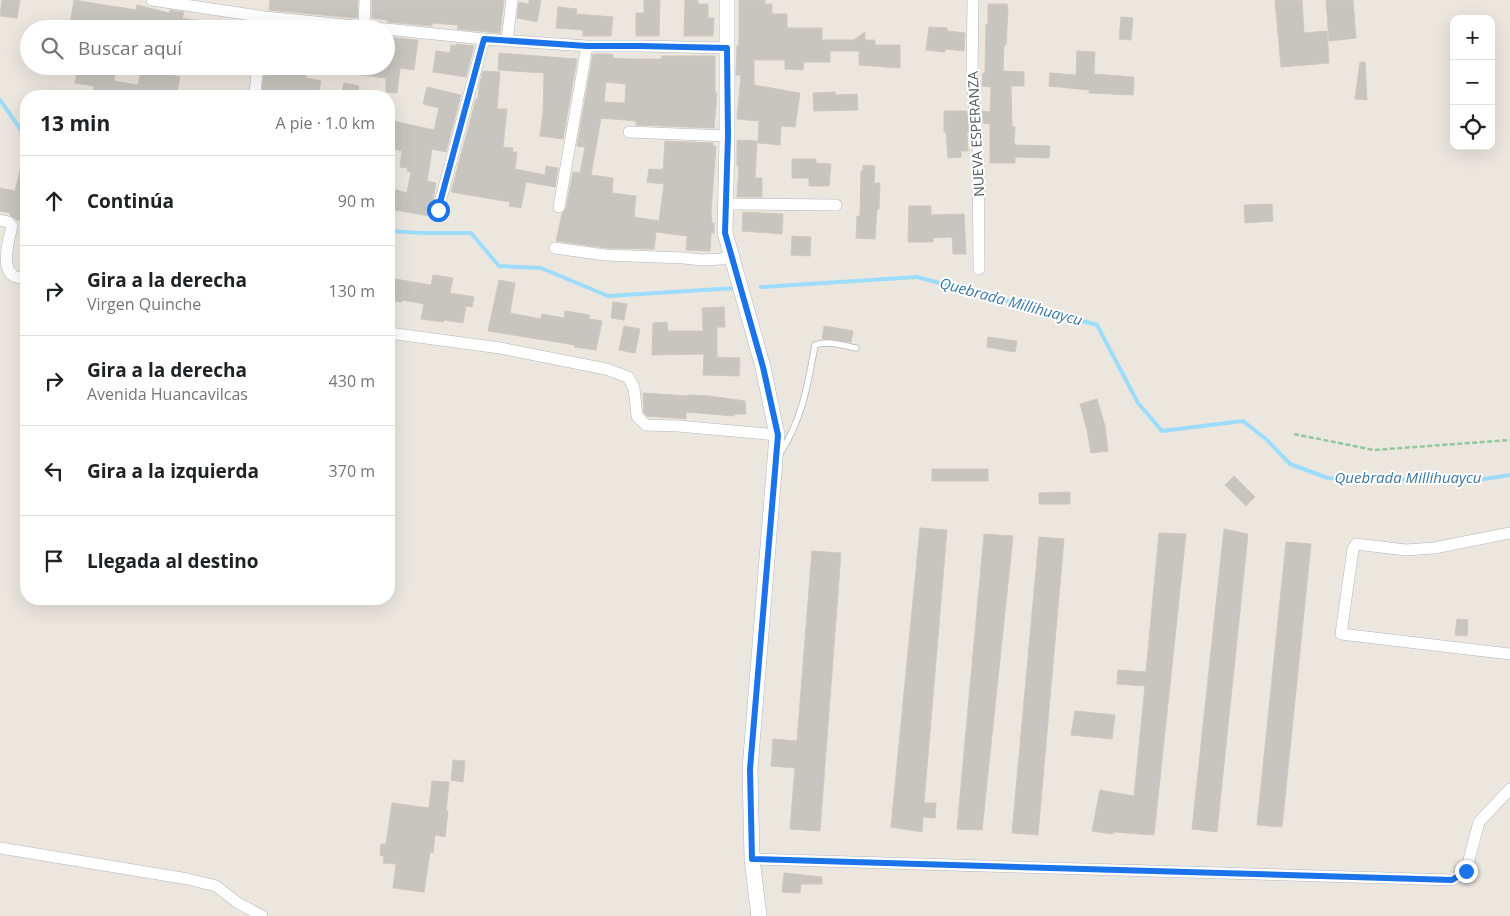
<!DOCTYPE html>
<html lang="es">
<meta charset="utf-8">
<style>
body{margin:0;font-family:"Open Sans",sans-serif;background:#f6f6f6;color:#202124}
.controls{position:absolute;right:15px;top:15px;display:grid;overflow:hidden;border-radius:10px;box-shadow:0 5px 20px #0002}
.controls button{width:45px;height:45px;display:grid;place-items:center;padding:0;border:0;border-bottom:1px solid #e0e0e0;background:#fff;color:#202124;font:25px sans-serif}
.stop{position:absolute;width:15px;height:15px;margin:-11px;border:4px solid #1a73e8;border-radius:50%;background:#fff}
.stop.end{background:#1a73e8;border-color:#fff;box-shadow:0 1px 5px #0008}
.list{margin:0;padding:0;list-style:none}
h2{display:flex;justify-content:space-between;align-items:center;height:65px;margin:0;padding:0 20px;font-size:21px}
h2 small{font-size:16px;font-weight:400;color:#757577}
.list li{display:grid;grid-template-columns:32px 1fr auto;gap:15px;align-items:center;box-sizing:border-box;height:90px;padding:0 20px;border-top:1px solid #e0e0e0}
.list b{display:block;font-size:19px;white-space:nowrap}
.list p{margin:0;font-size:16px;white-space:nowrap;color:#757577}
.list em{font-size:16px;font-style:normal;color:#757577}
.icon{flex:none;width:28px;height:28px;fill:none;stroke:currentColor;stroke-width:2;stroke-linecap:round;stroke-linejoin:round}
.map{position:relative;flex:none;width:1510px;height:916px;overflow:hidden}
.search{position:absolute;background:#fff;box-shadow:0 5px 20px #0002;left:20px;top:20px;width:375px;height:55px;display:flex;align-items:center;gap:12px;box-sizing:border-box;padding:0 18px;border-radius:28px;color:#757577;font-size:19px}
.panel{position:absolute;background:#fff;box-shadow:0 5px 20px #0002;left:20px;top:90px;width:375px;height:515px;border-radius:20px}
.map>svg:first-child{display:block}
</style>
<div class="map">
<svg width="1510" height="916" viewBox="0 0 1510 916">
<rect width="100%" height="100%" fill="#ebe7df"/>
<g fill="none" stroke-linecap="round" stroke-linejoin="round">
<path stroke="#9edcfc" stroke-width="4" d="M 0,100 L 26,137
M 389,231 L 423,233 L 471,233 L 499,266 L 541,268 L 608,296 L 736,288
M 761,287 L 917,277 L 1097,325 L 1138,403 L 1162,431 L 1243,421 L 1267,440 L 1290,464 L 1328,478 L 1472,481 L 1510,475"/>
</g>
<path fill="#c8c4bf" stroke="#cfc8be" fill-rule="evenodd" d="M 2,0 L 20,0 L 17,18 L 0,16 Z
M 74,0 L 136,10 L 137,5 L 169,13 L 170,10 L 184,12 L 182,18 L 214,23 L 214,29 L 97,29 L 84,26 L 84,29 L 69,29 Z
M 270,0 L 358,0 L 357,18 L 269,10 Z
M 372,0 L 504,0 L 500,33 L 457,29 L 458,25 L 432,23 L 432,26 L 387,22 L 388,20 L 372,18 Z
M 529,0 L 541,0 L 537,22 L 517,18 L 519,2 L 529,4 Z
M 644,0 L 660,0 L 659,36 L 636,36 L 636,13 L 644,13 Z
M 685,0 L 698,0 L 698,4 L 708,4 L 708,18 L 714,18 L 713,36 L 684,36 Z
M 739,0 L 765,0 L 764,4 L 772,4 L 772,14 L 787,14 L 787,28 L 822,28 L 822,40 L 854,40 L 865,32 L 865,40 L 875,40 L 875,45 L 900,45 L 900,68 L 859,65 L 859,51 L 830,51 L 830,62 L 804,62 L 803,70 L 785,69 L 785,60 L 754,60 L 754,85 L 800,93 L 795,127 L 781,126 L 780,145 L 758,143 L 759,121 L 737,119 L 741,75 L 736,75 L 737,46 L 739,46 Z
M 1275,0 L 1302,0 L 1304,33 L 1327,31 L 1329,63 L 1281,67 Z
M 1326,0 L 1353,0 L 1356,38 L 1329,41 Z
M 988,4 L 1007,4 L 1008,9 L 1006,45 L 1004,45 L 1003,71 L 1024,72 L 1024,86 L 1011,86 L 1012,127 L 1015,127 L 1014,142 L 1016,145 L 1050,146 L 1049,158 L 1015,157 L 1015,163 L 990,163 L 990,124 L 983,123 L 982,111 L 990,112 L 991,87 L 982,86 L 983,73 L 985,73 L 986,24 L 988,24 Z
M 558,7 L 577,9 L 576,14 L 613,17 L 611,36 L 583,36 L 583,30 L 556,28 Z
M 1121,17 L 1133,18 L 1131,40 L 1119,39 Z
M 929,27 L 947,28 L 947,31 L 965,33 L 964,51 L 945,49 L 945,52 L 926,50 Z
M 386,37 L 418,40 L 414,70 L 400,68 L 397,93 L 386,92 L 386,78 L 348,73 L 348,66 L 386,66 Z
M 456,44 L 474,46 L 466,77 L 433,72 L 436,51 L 450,53 L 451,45 L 456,46 Z
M 1077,51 L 1095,52 L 1094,74 L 1134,77 L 1133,95 L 1089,93 L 1089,90 L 1049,86 L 1050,73 L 1076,75 Z
M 499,53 L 577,59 L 563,139 L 540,136 L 543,111 L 544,73 L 498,70 Z
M 593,54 L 610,54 L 613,55 L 613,58 L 633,59 L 661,59 L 662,56 L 715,56 L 715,93 L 717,93 L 714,128 L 636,125 L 636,121 L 601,118 L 591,175 L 613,178 L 612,193 L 636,196 L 634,217 L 659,221 L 664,184 L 647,182 L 649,169 L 663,170 L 665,141 L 713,143 L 713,146 L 716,146 L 711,212 L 712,223 L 714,223 L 714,233 L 711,233 L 710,251 L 686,250 L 687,236 L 656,232 L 654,249 L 606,248 L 556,241 L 562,214 L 566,208 L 573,172 L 580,173 L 585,147 L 577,146 ZM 606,82 L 626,84 L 625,103 L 604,102 Z
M 1360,62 L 1365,62 L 1367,100 L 1355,99 Z
M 78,66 L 116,66 L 114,81 L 138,85 L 142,66 L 174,66 L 172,75 L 180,77 L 176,96 L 92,96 L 94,86 L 75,83 Z
M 265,66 L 307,66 L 306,78 L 321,81 L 318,96 L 261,96 Z
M 483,71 L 500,72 L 497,109 L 507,109 L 503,147 L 513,148 L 512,152 L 517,152 L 515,169 L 545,175 L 546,166 L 558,168 L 555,187 L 526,182 L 521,208 L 509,206 L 510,202 L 451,192 L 476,99 L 478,99 L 479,86 Z
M 344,83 L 359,86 L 357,96 L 341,96 Z
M 427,87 L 461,95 L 446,152 L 432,149 L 427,181 L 436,183 L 430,216 L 389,209 L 389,188 L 407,193 L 411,172 L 407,171 L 408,168 L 400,167 L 402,151 L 389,148 L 389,120 L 434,130 L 439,108 L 423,104 Z
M 835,92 L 835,95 L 857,94 L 858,110 L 814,111 L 813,93 Z
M 944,111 L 967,111 L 969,132 L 967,132 L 968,151 L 961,151 L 961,157 L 948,158 L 946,132 L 944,132 Z
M 737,140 L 757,141 L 755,178 L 762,178 L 762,197 L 737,197 L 739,166 L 737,166 Z
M 792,159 L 816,159 L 816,163 L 831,164 L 829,186 L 809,186 L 809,178 L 792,178 Z
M 22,163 L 26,163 L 26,222 L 17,220 L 10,215 L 10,213 L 0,211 L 0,188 L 15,191 Z
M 863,165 L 875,166 L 874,183 L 880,183 L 879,209 L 877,209 L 875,239 L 856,238 L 857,216 L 860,216 L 861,171 L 863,171 Z
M 1272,204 L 1273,221 L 1245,223 L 1244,205 Z
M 909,206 L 931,206 L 931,215 L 964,214 L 966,254 L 953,254 L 952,237 L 933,238 L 933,242 L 908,242 Z
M 743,212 L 783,214 L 782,234 L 742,231 Z
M 792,236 L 811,237 L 810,256 L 791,255 Z
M 433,275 L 453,278 L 450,293 L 474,297 L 472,307 L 466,306 L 463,323 L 444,320 L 443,322 L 421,319 L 424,304 L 402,300 L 402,302 L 389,300 L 389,278 L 431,285 Z
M 499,280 L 515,283 L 510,313 L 541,319 L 542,314 L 564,318 L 565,311 L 590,315 L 589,319 L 602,321 L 596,350 L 574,347 L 575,345 L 488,331 Z
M 613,302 L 627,304 L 624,320 L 611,318 Z
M 724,307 L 725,327 L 717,327 L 717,357 L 740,358 L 739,376 L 703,375 L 704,354 L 652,355 L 653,323 L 667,322 L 668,331 L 703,331 L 702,308 Z
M 624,326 L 640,329 L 635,353 L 619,350 Z
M 824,326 L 853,331 L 851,342 L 822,339 Z
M 988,337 L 1017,341 L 1015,352 L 987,347 Z
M 643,393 L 688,396 L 688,395 L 709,396 L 745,401 L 746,414 L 734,414 L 734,416 L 686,412 L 686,419 L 647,416 L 644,413 Z
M 1097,399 L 1105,426 L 1108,451 L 1091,453 L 1087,430 L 1080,404 Z
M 932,469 L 988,469 L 988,481 L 932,481 Z
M 1234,476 L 1255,497 L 1246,506 L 1225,485 Z
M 1070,492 L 1070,504 L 1039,504 L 1039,493 Z
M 920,528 L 947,530 L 924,803 L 936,803 L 935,818 L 923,817 L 922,832 L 891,827 Z
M 1224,529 L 1248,534 L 1217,832 L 1192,829 Z
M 1159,533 L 1186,534 L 1154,835 L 1114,832 L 1113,834 L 1092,831 L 1100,790 L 1134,796 L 1145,686 L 1117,684 L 1118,670 L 1146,672 Z
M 984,534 L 1013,536 L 982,830 L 957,829 Z
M 1039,537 L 1064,539 L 1038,835 L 1012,833 Z
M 1286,542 L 1311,544 L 1282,827 L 1257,825 Z
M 812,551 L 841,553 L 820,831 L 790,829 L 795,768 L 771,766 L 773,739 L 797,741 Z
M 1457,619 L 1468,620 L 1467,636 L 1455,635 Z
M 1075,711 L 1115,715 L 1112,739 L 1071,735 Z
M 453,760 L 465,761 L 463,782 L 451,780 Z
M 432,781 L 449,782 L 446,811 L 448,811 L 445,837 L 435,835 L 433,853 L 430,852 L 424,892 L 393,888 L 396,864 L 383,863 L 384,856 L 380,855 L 381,844 L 386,844 L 392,803 L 429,808 Z
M 784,873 L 822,877 L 822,884 L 801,884 L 800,893 L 782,892 Z"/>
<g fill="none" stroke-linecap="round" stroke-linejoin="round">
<g stroke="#b2b6ba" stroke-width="7">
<path id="lane" d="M 779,455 C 802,421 808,384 815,345 C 828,340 844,346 856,348"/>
</g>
<g stroke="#b2b6ba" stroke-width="12">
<path id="street" d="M 152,0 L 265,17 L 385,29
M 973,0 L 972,76 L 978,148 L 979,269
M 364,27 L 365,0
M 386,29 L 484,39 L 587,46 L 640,46 L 727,48
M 507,40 L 512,0
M 255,92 L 258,66
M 629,132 L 727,136
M 726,204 L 836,205
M 559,207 L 587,46
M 438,210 L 484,39
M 0,220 L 8,222 L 12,226 C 9,239 0,269 14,276 C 17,278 23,278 26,278
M 555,248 L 605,255 L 684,258 L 702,260 L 722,259 L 731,255
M 389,333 L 500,348 L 606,369 L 628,377 L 634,388 L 637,416 L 646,425 L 678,426 L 777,435
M 1510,533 L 1434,548 L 1406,550 L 1356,544 L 1353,549 L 1341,634 L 1510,654
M 0,848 L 188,879 L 216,886 L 238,903 L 262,916
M 752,859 L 1452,880 L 1466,871 L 1479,822 L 1510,789"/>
</g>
<g stroke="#b1b5ba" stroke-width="16">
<path id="secondary" d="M 727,0 L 727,136 L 725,233 L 763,367 L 777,435 L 750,769 L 752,859 L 759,916"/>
</g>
<path stroke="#96c69f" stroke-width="2.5" stroke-dasharray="5 2.5" stroke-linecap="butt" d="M 1294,434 L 1374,450 L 1510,440"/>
<use href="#lane" stroke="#fff" stroke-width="5.5"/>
<use href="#street" stroke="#fff" stroke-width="11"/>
<use href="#secondary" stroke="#fff" stroke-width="15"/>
</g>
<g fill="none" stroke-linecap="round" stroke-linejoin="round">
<path stroke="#1a73e8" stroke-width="6" d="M 438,210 L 484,39 L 587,46 L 640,46 L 727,48 L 728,136 L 725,233 L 763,367 L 778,435 L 750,769 L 752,859 L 1452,880 L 1466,871"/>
</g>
<g text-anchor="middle" stroke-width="4" stroke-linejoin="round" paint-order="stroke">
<g font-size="14" fill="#585c60" stroke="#fff">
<text transform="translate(976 134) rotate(-93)" y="5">NUEVA ESPERANZA</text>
</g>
<g font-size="15" font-style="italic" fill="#3b78a4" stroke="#fff">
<text transform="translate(1011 302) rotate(15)" y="5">Quebrada Millihuaycu</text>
<text x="1408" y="483">Quebrada Millihuaycu</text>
</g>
</g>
</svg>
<div class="controls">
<button>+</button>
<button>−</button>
<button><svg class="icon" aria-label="locate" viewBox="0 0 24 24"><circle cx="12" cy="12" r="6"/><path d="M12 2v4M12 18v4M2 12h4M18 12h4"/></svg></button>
</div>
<div class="stop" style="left:438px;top:210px"></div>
<div class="stop end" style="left:1466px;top:871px"></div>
<div class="search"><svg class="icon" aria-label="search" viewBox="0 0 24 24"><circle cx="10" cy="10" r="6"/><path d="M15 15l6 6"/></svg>Buscar aquí</div>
<section class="panel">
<h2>13 min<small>A pie · 1.0 km</small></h2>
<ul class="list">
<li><svg class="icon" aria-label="ahead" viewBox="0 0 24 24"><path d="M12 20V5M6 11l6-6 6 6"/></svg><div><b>Continúa</b></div><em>90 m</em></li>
<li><svg class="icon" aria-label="right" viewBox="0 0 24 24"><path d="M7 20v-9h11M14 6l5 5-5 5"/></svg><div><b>Gira a la derecha</b><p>Virgen Quinche</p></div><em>130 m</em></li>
<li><svg class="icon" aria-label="right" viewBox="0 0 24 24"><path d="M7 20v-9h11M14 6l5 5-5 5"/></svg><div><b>Gira a la derecha</b><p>Avenida Huancavilcas</p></div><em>430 m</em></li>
<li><svg class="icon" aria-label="left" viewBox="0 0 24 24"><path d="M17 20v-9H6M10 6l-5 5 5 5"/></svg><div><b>Gira a la izquierda</b></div><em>370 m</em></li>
<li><svg class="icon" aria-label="arrive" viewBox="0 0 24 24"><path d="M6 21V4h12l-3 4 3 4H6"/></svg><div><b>Llegada al destino</b></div></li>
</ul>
</section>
</div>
